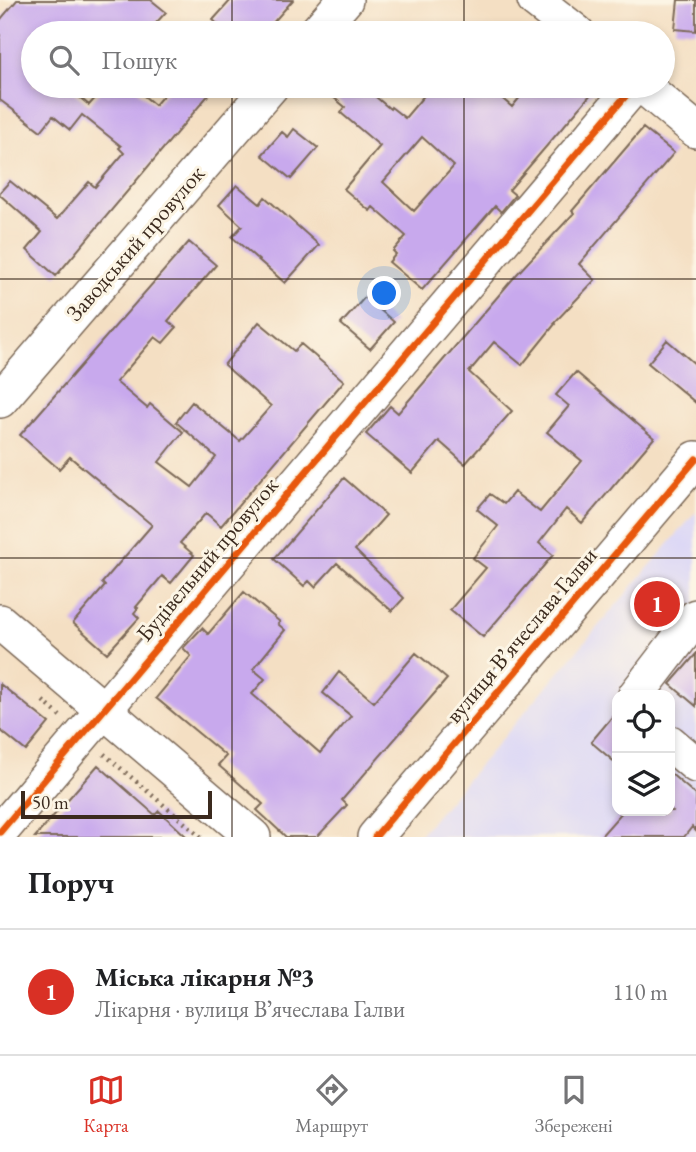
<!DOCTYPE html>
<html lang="uk">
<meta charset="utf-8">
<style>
body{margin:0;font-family:"EB Garamond",serif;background:#f6f6f6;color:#202124}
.controls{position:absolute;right:21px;bottom:21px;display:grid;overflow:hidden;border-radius:14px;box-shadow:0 4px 10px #0003}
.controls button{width:63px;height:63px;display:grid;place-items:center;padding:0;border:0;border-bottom:2px solid #e0e0e0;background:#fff;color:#202124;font:35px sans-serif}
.scale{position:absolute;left:21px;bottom:18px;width:191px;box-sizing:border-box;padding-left:7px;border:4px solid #3b2a1e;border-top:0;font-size:19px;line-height:24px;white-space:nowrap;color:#3b2a1e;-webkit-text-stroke:5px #fcf5e5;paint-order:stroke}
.you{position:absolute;left:385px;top:294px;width:24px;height:24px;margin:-18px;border:5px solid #fff;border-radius:50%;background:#1a73e8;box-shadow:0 0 0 10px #1a73e833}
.badge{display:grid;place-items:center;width:46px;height:46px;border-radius:50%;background:#d93025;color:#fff;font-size:23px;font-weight:700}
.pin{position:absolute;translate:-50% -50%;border:4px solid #fff;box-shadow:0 2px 7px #0006}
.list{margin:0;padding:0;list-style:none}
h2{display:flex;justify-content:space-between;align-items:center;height:91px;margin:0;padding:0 28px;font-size:30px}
h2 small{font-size:23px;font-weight:400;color:#757577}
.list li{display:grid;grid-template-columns:46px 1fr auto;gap:21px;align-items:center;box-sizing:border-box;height:126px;padding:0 28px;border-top:2px solid #e0e0e0}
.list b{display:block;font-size:26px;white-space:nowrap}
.list p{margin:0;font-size:23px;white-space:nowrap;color:#757577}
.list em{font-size:23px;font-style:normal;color:#757577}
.icon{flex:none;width:38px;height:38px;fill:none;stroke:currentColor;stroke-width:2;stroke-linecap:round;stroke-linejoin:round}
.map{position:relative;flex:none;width:696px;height:837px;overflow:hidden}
.search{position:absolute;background:#fff;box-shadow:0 4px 10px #0003;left:21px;right:21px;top:21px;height:77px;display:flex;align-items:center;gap:18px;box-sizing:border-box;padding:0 24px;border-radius:38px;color:#757577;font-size:26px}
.sheet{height:217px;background:#fff}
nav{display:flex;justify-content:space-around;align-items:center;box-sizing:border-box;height:98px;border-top:2px solid #e0e0e0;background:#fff;font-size:19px;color:#757577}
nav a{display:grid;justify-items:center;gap:4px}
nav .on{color:#d93025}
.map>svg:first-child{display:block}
</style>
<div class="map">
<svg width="696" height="837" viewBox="0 0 696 837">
<rect width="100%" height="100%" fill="#fcf5e5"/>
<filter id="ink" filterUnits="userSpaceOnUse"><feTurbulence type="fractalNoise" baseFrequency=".0143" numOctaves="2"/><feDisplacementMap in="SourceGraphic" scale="14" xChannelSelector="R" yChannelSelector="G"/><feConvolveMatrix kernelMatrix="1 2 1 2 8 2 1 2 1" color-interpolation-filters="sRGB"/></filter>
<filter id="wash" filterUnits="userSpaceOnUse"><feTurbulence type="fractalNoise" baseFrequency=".00686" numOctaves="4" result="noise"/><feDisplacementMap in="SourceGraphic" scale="28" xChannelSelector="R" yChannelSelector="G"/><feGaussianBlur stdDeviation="1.57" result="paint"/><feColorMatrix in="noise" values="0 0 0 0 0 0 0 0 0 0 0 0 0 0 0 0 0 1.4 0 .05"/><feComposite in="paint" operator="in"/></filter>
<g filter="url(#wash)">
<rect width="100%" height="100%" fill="#f4dfc3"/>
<path fill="#dad6f7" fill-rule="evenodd" d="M 696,512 L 696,837 L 418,837 ZM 617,695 L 670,695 L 670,811 L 617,811 Z"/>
<g id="blocks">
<path fill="#c8a9ed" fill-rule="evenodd" d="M 17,0 L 151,0 L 166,12 L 147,33 L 33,33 L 33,86 L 66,86 L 89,105 L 106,86 L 132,86 L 155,105 L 171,86 L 216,86 L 56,276 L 27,250 L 42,232 L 0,195 L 0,192 L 10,181 L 57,219 L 89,182 L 95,187 L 124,153 L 119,148 L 121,146 L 82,115 L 70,130 L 53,116 L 41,131 L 0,100 L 0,20 Z
M 231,0 L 293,0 L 264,33 L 228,33 L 213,20 Z
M 678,0 L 696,0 L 696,31 L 675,29 Z
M 320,86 L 363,86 L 390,109 L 391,107 L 405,118 L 432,86 L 488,86 L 512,107 L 529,86 L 598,86 L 509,190 L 515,195 L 501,212 L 495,206 L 422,290 L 389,262 L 396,254 L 393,251 L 406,236 L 373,207 L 370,211 L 344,189 L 380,146 L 341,113 L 345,107 ZM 422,137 L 454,166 L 414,211 L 383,182 Z
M 643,128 L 674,153 L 579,264 L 595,280 L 554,323 L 555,324 L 522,365 L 494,342 L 469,372 L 512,411 L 465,464 L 439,441 L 412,473 L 366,434 L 390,406 L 398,413 L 517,274 L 574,213 L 572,211 Z
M 294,129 L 318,148 L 291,179 L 262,155 L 282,132 L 288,137 Z
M 237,185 L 260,204 L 265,197 L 319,245 L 285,283 L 232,237 L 242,226 L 219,205 Z
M 189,242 L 216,265 L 168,321 L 176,328 L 163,343 L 155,337 L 116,382 L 147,408 L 150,404 L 183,432 L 159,462 L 192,487 L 216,457 L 176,422 L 192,402 L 240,441 L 271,406 L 224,365 L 259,322 L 294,351 L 301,344 L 344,381 L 221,526 L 206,513 L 180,543 L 194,555 L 171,583 L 162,576 L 136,607 L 138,608 L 134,613 L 139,618 L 107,653 L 73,623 L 105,586 L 102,583 L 152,525 L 70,457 L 59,469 L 20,435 Z
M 365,297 L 394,322 L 370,349 L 341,324 Z
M 667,340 L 696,365 L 696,403 L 648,363 Z
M 576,372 L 654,438 L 582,523 L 566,509 L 539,543 L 553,555 L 483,637 L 450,610 L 486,568 L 473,558 L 498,526 L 477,509 L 490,494 L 504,504 L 514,492 L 540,512 L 582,461 L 547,432 L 569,406 L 556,395 Z
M 344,478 L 386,515 L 355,550 L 404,598 L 392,611 L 337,563 L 315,587 L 309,581 L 304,586 L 274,559 Z
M 244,592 L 280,622 L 278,624 L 285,630 L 253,669 L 265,679 L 252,694 L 320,753 L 351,716 L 323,693 L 339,672 L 374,702 L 416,653 L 447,679 L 342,800 L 347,805 L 317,837 L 286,837 L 257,810 L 263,804 L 218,765 L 226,756 L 156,698 L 191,656 L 183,648 L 202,628 L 208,634 Z
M 696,654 L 696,706 L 670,684 Z
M 0,684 L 49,723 L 26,751 L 0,730 Z
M 617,711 L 617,764 L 591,742 Z
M 98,765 L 155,815 L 159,811 L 187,837 L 35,837 Z
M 670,773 L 696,795 L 696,831 L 692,827 L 684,837 L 600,837 L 623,811 L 672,811 L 670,809 Z"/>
</g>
</g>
<g filter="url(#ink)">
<use href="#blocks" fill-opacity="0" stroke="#7c6958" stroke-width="2"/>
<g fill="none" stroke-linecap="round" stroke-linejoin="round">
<g stroke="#7c6958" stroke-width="38">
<path id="minor" d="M 535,0 L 577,33
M 316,33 L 345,0
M 643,86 L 696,130
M 0,400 L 271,86
M 0,622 L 253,837
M 636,695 L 696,617
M 670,743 L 696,765
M 0,832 L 634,86
M 375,837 L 696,459"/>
</g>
<path stroke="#7c6958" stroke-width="4.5" stroke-dasharray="2 5" stroke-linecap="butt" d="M 43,701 L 60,716
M 104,754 L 201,837"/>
<use href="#minor" stroke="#fff" stroke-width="35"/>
<g stroke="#fcf5e5" stroke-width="11">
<path id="cycleway" d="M 0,832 L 634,86
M 375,837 L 696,459"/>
</g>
<use href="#cycleway" stroke="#e8590c" stroke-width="7"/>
</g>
</g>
<path fill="none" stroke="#3b2a1e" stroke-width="2" stroke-opacity="0.55" d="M 232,0 L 232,33M 464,0 L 464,33M 232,86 L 232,837M 464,86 L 464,837M 0,279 L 696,279M 0,558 L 696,558"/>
<g text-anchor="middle" stroke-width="6" stroke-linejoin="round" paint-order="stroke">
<g font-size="23" fill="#3b2a1e" stroke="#fcf5e5">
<text transform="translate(135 243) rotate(-49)" y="8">Заводський провулок</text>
<text transform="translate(207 559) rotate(-50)" y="8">Будівельний провулок</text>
<text transform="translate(521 635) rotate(-50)" y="8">вулиця Вʼячеслава Галви</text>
</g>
</g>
</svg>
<div class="controls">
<button><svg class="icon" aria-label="locate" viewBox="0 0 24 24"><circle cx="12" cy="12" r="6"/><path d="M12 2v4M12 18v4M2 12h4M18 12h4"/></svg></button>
<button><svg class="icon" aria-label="layers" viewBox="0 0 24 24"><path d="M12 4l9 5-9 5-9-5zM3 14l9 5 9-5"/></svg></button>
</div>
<div class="scale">50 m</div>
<div class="you"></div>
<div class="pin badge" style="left:657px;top:604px">1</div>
<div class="search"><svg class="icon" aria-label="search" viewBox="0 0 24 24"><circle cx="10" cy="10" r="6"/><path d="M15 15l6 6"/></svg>Пошук</div>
</div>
<section class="sheet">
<h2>Поруч<small></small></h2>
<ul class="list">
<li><span class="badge">1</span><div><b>Міська лікарня №3</b><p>Лікарня · вулиця Вʼячеслава Галви</p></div><em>110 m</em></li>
</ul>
</section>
<nav>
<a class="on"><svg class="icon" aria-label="map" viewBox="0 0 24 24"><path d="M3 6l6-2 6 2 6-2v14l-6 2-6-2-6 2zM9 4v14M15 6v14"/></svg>Карта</a>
<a><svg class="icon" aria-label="directions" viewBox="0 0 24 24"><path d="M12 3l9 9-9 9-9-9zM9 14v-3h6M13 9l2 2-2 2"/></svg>Маршрут</a>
<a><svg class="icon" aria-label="saved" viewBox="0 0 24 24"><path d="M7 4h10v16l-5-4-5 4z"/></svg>Збережені</a>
</nav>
